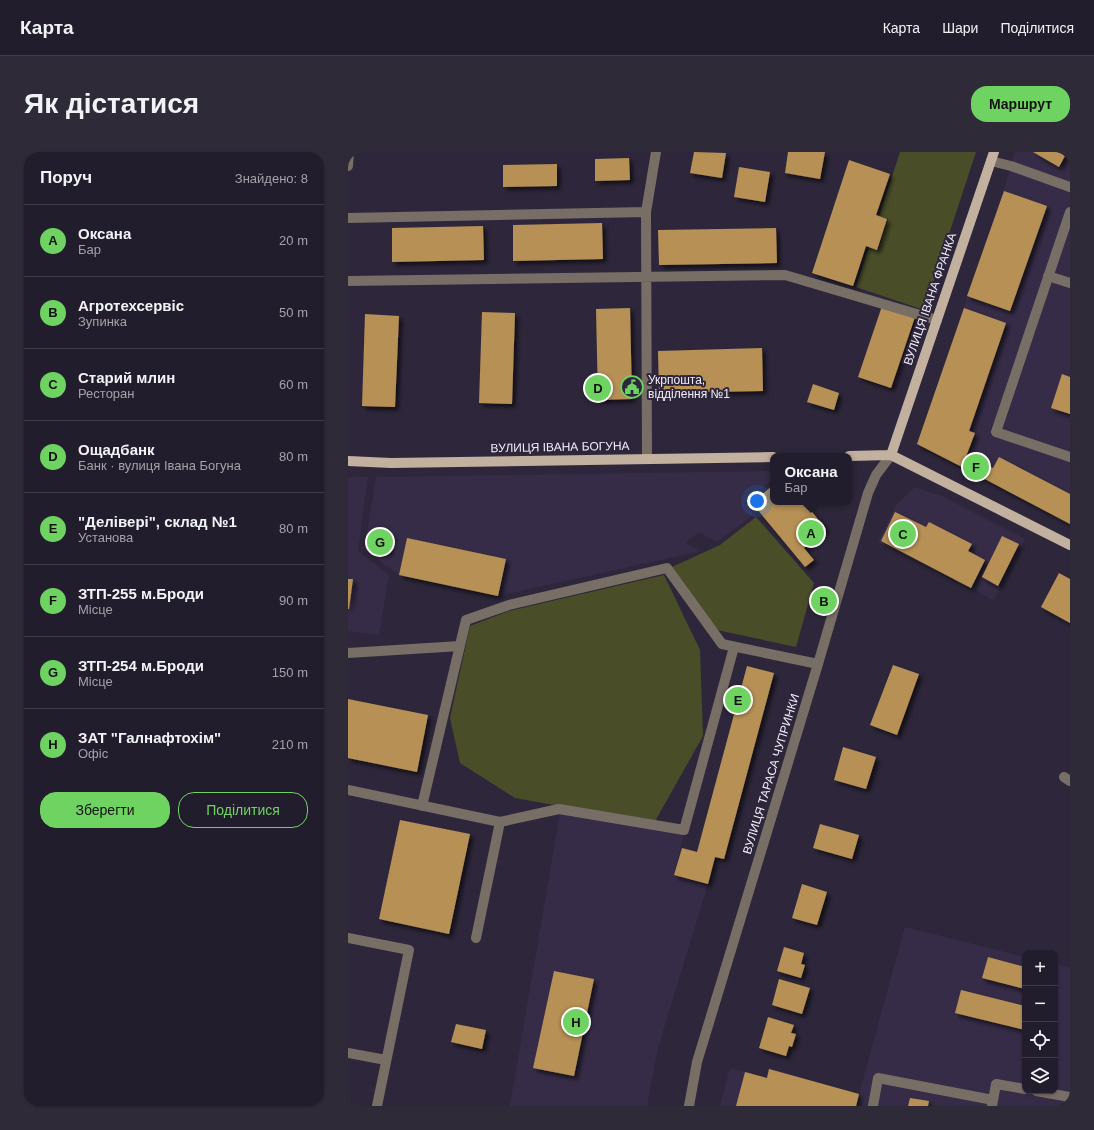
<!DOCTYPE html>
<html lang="uk">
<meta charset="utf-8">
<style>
body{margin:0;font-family:Arial,sans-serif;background:#2e2a38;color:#f1f3f6}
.controls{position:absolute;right:12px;bottom:12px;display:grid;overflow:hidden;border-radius:8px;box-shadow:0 1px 3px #0004}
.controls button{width:36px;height:36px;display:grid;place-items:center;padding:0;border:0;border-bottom:1px solid #3f3b48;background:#221d2c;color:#f1f3f6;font:20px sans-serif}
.you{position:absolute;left:409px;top:349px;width:14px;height:14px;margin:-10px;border:3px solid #fff;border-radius:50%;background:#1a73e8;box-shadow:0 0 0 6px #1a73e833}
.badge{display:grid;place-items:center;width:26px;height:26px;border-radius:50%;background:#6ed361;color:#111;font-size:13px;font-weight:700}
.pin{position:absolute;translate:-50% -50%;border:2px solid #fff;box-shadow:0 1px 4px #0006}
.popup{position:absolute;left:422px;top:301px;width:82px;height:52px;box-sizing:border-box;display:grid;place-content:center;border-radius:8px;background:#221d2c;filter:drop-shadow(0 1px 3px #0005);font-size:13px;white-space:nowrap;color:#a2a2a9}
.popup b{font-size:15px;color:#f1f3f6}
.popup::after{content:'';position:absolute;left:50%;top:100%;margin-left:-8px;border:8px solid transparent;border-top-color:#221d2c}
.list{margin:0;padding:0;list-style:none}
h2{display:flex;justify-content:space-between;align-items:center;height:52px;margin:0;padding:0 16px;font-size:17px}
h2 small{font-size:13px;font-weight:400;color:#a2a2a9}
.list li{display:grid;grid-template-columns:26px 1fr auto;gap:12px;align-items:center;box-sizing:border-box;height:72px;padding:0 16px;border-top:1px solid #3f3b48}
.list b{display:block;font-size:15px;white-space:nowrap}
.list p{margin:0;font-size:13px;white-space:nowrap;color:#a2a2a9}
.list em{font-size:13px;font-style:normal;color:#a2a2a9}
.actions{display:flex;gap:8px;padding:12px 16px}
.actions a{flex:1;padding:9px 0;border:1px solid #6ed361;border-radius:16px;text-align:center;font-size:14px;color:#6ed361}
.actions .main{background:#6ed361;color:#111}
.icon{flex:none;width:22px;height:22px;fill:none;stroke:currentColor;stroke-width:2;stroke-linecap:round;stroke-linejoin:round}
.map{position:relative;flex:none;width:722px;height:954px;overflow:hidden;border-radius:16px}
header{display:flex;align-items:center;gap:24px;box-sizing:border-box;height:56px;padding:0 20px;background:#221d2c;border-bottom:1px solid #3f3b48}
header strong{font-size:19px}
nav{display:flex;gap:22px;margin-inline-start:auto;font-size:14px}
.intro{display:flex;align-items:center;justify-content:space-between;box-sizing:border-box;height:96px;padding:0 24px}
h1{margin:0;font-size:28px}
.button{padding:10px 18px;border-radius:16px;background:#6ed361;color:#111;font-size:14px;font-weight:700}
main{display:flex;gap:24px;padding:0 24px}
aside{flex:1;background:#221d2c;border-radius:16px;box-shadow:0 1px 3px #0004}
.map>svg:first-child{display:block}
</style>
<header>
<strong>Карта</strong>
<nav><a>Карта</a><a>Шари</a><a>Поділитися</a></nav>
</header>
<div class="intro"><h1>Як дістатися</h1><a class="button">Маршрут</a></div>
<main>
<aside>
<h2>Поруч<small>Знайдено: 8</small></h2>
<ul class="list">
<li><span class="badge">A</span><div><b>Оксана</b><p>Бар</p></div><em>20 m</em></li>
<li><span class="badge">B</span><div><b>Агротехсервіс</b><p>Зупинка</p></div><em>50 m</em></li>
<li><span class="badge">C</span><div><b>Старий млин</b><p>Ресторан</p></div><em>60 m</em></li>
<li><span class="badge">D</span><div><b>Ощадбанк</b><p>Банк · вулиця Івана Богуна</p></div><em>80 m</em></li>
<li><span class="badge">E</span><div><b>&quot;Делівері&quot;, склад №1</b><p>Установа</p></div><em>80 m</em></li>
<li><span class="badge">F</span><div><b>ЗТП-255 м.Броди</b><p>Місце</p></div><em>90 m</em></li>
<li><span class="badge">G</span><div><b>ЗТП-254 м.Броди</b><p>Місце</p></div><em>150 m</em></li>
<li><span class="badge">H</span><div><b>ЗАТ &quot;Галнафтохім&quot;</b><p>Офіс</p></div><em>210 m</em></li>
</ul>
<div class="actions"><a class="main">Зберегти</a><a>Поділитися</a></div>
</aside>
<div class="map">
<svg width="722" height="954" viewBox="0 0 722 954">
<defs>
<filter id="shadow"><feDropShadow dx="3.5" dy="3.5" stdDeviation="2" flood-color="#0009"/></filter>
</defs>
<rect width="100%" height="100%" fill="#2e273b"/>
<path fill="#362c47" d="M 667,0 L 722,0 L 722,372 L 569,292 L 659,28 Z
M 425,319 L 425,327 L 396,351 L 406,362 L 369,390 L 351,380 L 337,391 L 353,399 L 150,444 L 59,387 L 51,423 L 16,398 L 28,325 Z
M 0,325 L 20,325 L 10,399 L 41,423 L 31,483 L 0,479 Z
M 567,335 L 594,344 L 677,387 L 646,448 L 530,390 L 548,353 Z
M 212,660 L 336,681 L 326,723 L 360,732 L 309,899 L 299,954 L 162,954 Z
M 557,775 L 677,805 L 677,939 L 707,939 L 707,812 L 722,816 L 722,954 L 372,954 L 382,916 L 418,925 L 421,916 L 511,942 Z"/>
<path fill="#4a4e28" d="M 552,0 L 628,0 L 576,158 L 508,135 L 521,95 L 530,98 L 540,67 L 531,64 Z
M 408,365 L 466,431 L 448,495 L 369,478 L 324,415 L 372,393 Z
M 316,423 L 352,498 L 355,584 L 306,671 L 167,646 L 112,611 L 102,566 L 122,474 L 161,459 Z"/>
<path fill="#b69055" filter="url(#shadow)" d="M 346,0 L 378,1 L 374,26 L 342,21 Z
M 440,0 L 477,0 L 472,27 L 437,21 Z
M 685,0 L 719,0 L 711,15 Z
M 281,6 L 282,28 L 247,29 L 247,7 Z
M 501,8 L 542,22 L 528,63 L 539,67 L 529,98 L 518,94 L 505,134 L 464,121 Z
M 209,12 L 209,34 L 155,35 L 155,13 Z
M 391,15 L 422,20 L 417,50 L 386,45 Z
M 656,39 L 699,54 L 662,159 L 619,144 Z
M 254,71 L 255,107 L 165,109 L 165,73 Z
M 135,74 L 136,108 L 44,110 L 44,76 Z
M 428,76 L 429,111 L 311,113 L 310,78 Z
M 534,154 L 567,165 L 543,236 L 510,225 Z
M 282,156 L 284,247 L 250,248 L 248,157 Z
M 616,156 L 658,171 L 621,279 L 627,281 L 614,315 L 569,292 Z
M 134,160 L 167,161 L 164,252 L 131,251 Z
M 17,162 L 51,164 L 47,255 L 14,254 Z
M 414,196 L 415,239 L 311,241 L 310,199 Z
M 714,222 L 722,225 L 722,262 L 703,256 Z
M 465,232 L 491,241 L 486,258 L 459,250 Z
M 622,304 L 645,316 L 651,305 L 722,342 L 722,372 L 616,316 Z
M 425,333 L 425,350 L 456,350 L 478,377 L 456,396 L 466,408 L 457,415 L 404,351 Z
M 547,360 L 578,375 L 581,370 L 624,392 L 620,399 L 637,408 L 623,436 L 533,389 Z
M 24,379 L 44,383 L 40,401 L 20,397 Z
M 654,384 L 671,392 L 650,434 L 634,425 Z
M 59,386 L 158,407 L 150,444 L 51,423 Z
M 711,421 L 722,427 L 722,471 L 693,455 Z
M 0,427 L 5,427 L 1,457 L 0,457 Z
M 545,513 L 571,522 L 549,583 L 522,573 Z
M 399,514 L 426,521 L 376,707 L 367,705 L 360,732 L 326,723 L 334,696 L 349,700 Z
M 0,547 L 80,563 L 69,620 L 0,606 Z
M 495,595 L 528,605 L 518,637 L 486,628 Z
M 52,668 L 122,682 L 101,782 L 31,767 Z
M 472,672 L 511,683 L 504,707 L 465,696 Z
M 454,732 L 479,740 L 469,773 L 444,766 Z
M 436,795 L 456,801 L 453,812 L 457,813 L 453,826 L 429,819 Z
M 640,805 L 677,815 L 677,837 L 634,826 Z
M 206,819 L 246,827 L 226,924 L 185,916 Z
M 431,827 L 462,836 L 454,862 L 424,853 Z
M 613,838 L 677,854 L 677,878 L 607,861 Z
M 420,865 L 446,873 L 443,881 L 448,882 L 444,895 L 441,894 L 438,904 L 411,896 Z
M 108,872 L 138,878 L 134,897 L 103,890 Z
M 421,917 L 511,942 L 508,954 L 388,954 L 397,920 L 419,926 Z
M 562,946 L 581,949 L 580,954 L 560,954 Z"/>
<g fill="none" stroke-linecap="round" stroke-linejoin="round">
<path stroke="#776e66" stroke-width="10" d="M 643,9 L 663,14 L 722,35
M 0,14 L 1,0
M 722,60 L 648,280 L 722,305
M 0,66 L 298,60
M 700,124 L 722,131
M 0,129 L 437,123 L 589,168
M 299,307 L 298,60 L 308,0
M 0,501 L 112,494
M 716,625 L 722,629
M 0,638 L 152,670 L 128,786
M 74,654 L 118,468 L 161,453 L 319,416 L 374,492 L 470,512
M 152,670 L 211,657 L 336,678 L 386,495
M 0,786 L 61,798 L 29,954
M 0,901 L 38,908
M 688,939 L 722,945
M 341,954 L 349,910 L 470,512 L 520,341 L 528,323 L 543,303
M 525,954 L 530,926 L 645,948
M 644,954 L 648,932 L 677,937"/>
<path stroke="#c3b19f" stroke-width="10" d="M 543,303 L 646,0
M 501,304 L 543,303 L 722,393
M 0,309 L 43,311 L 425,305"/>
</g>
<defs>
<g id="civic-ring" transform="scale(1.15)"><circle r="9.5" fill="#2e273b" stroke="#6ed361" stroke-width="1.5"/><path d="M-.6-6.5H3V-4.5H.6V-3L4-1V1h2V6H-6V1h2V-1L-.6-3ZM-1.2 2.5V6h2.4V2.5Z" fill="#6ed361"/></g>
</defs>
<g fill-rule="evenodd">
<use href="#civic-ring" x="284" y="235"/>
</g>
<g text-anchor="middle" stroke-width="4" stroke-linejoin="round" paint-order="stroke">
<g font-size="12" fill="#f1ecfa" stroke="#2e273b">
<text transform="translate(582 147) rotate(-71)" y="4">ВУЛИЦЯ ІВАНА ФРАНКА</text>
<text transform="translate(212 295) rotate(-1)" y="4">ВУЛИЦЯ ІВАНА БОГУНА</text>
<text transform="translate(423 622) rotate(-73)" y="4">ВУЛИЦЯ ТАРАСА ЧУПРИНКИ</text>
</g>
<g font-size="12" fill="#f1ecfa" stroke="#2e273b" text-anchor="start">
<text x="300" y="232">Укрпошта,<tspan x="300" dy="14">відділення №1</tspan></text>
</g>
</g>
</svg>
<div class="controls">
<button>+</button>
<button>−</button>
<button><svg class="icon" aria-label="locate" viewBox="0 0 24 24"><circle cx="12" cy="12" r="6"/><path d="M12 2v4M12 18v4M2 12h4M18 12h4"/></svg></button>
<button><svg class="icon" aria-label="layers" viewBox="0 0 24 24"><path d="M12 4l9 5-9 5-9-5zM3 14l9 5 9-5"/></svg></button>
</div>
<div class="you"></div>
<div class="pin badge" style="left:463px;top:381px">A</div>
<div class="popup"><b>Оксана</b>Бар</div>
<div class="pin badge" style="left:476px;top:449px">B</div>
<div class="pin badge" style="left:555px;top:382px">C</div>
<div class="pin badge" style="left:250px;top:236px">D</div>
<div class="pin badge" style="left:390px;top:548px">E</div>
<div class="pin badge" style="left:628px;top:315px">F</div>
<div class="pin badge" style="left:32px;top:390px">G</div>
<div class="pin badge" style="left:228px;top:870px">H</div>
</div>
</main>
